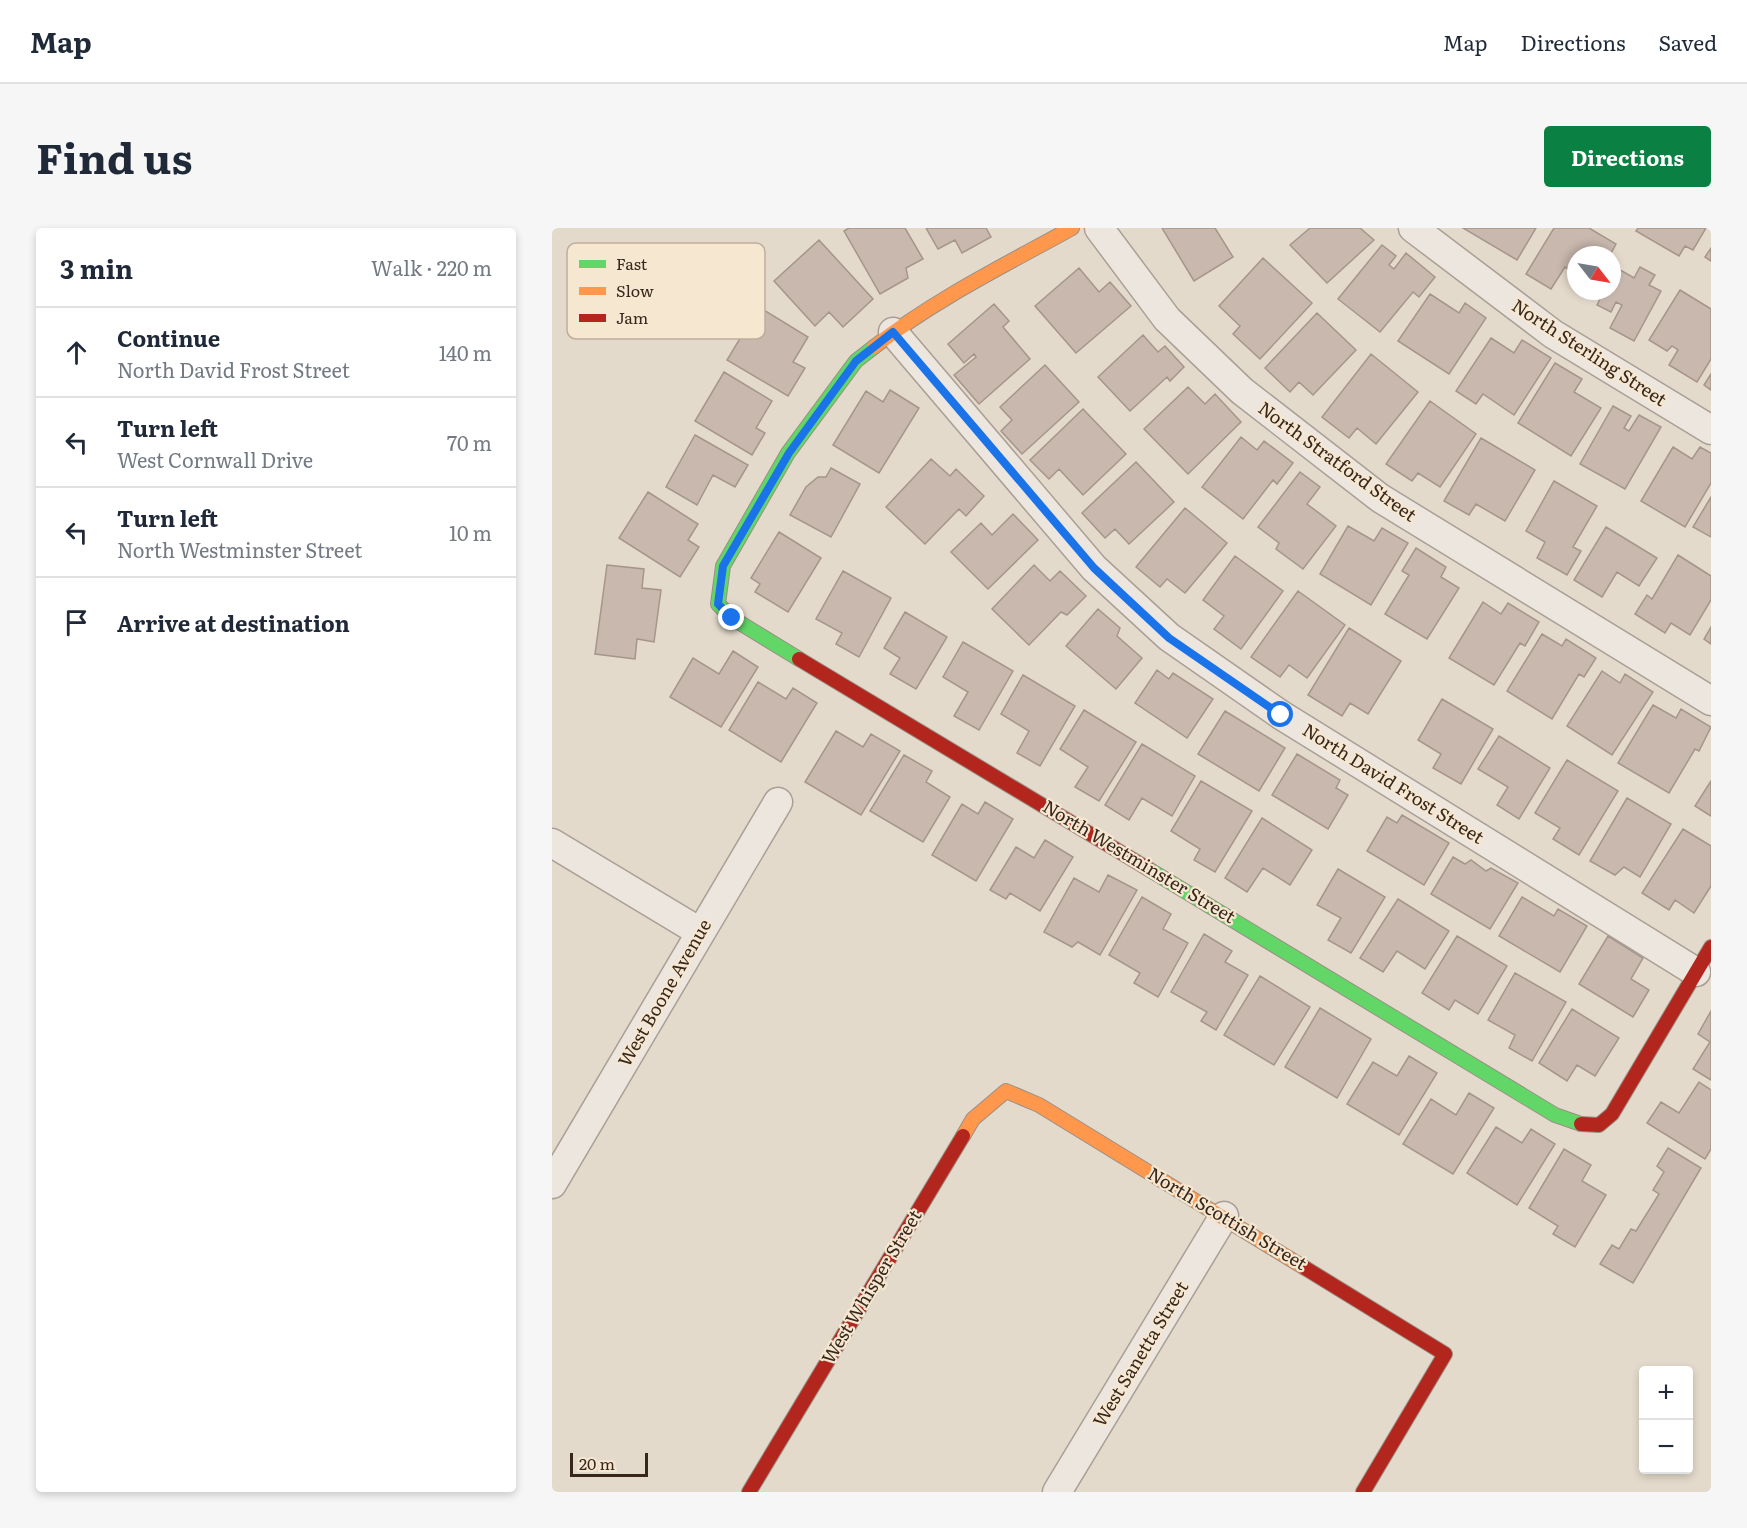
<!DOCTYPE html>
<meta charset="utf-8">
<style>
body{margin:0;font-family:Literata,serif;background:#f6f6f7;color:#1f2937}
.controls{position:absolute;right:18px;bottom:18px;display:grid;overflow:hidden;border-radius:6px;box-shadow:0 3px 9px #0003}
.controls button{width:54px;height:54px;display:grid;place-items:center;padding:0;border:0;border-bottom:2px solid #e0e1e3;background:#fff;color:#1f2937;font:30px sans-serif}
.compass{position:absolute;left:1015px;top:18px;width:54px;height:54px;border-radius:50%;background:#fff;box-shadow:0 3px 9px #0003;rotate:121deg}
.scale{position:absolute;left:18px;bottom:15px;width:78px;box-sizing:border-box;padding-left:6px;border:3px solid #38271d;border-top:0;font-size:16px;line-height:21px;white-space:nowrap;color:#38271d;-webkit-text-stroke:4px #f6e7d1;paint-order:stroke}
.stop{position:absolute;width:18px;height:18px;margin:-14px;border:4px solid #1a73e8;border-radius:50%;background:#fff}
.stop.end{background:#1a73e8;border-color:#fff;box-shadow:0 2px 6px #0008}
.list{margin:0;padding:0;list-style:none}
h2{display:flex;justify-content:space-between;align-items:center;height:78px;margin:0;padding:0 24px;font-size:26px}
h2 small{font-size:20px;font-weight:400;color:#747a83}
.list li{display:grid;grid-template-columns:39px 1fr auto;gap:18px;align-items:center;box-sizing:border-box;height:90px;padding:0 24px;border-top:2px solid #e0e1e3}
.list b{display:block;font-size:22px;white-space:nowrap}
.list p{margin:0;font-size:20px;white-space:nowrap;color:#747a83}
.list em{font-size:20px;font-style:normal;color:#747a83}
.icon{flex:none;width:33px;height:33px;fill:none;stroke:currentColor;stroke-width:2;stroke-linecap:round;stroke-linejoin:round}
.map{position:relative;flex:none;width:1159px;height:1264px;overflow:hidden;border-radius:6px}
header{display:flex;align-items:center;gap:36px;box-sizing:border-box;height:84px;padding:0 30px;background:#fff;border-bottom:2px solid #e0e1e3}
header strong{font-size:28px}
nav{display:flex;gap:33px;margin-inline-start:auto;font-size:21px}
.intro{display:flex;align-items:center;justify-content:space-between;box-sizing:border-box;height:144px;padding:0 36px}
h1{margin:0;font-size:42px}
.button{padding:15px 27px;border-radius:6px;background:#0b8043;color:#fff;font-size:21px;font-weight:700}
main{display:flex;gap:36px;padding:0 36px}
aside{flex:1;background:#fff;border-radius:6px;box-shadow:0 3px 9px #0003}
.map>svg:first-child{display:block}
</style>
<header>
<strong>Map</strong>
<nav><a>Map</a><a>Directions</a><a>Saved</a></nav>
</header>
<div class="intro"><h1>Find us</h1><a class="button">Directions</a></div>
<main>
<aside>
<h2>3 min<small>Walk · 220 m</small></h2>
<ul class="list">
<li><svg class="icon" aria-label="ahead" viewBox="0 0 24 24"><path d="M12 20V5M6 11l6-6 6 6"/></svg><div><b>Continue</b><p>North David Frost Street</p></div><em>140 m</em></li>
<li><svg class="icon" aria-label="left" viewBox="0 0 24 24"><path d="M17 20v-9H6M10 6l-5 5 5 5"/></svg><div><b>Turn left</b><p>West Cornwall Drive</p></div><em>70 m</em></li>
<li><svg class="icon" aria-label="left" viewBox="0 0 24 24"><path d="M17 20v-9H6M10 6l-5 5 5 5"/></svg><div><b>Turn left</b><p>North Westminster Street</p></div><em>10 m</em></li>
<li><svg class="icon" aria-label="arrive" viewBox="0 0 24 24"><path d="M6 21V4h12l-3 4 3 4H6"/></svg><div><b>Arrive at destination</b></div></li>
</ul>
</aside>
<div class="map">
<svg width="1159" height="1264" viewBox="0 0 1159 1264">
<rect width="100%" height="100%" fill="#e4dacc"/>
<path fill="#c8b8ad" stroke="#a5958b" stroke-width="1.5" d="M 297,0 L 353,0 L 371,31 L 354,40 L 356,50 L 328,66 L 292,3 Z
M 374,0 L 434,0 L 439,9 L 410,25 L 403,12 L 386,21 Z
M 610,0 L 663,0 L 681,29 L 642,53 Z
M 758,0 L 808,0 L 822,12 L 775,55 L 738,17 Z
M 911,0 L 984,0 L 965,32 Z
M 1002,0 L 1037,0 L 1064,16 L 1058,27 L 1024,27 L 1024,46 L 1013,39 L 999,61 L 974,46 Z
M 1086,0 L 1154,0 L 1141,22 L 1133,18 L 1127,28 L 1084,3 Z
M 267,12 L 321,71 L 291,99 L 277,84 L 263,98 L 222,53 Z
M 830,17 L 844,28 L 837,37 L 842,41 L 854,25 L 883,49 L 867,69 L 861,64 L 828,104 L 786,71 Z
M 1159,20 L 1159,33 L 1153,29 Z
M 711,30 L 760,75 L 708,131 L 681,106 L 688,98 L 667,78 Z
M 1088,39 L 1103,47 L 1097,57 L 1109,63 L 1082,113 L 1058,100 L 1070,77 L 1064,74 L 1059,84 L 1045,77 L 1052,63 L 1060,63 L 1060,49 L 1065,40 L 1082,50 Z
M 527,40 L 547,64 L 558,54 L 579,78 L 524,125 L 483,78 Z
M 1128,62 L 1159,81 L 1159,131 L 1145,154 L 1117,137 L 1126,122 L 1120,118 L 1115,123 L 1097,112 Z
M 878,66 L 907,85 L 913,75 L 934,90 L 897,146 L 846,113 Z
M 442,76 L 457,93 L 451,99 L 478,131 L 427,176 L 402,147 L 424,129 L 422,126 L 412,135 L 396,116 Z
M 207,79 L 256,109 L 241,134 L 253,140 L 236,168 L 175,132 Z
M 765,85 L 804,122 L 761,167 L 747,154 L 738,164 L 713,140 Z
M 591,107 L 606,124 L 613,118 L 632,139 L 618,153 L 615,149 L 578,183 L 546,149 Z
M 939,110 L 962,125 L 970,112 L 999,130 L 962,187 L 931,166 L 924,176 L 904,163 Z
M 819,126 L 866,164 L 824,216 L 805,200 L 797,210 L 770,189 Z
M 1003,135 L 1030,151 L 1022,164 L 1049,180 L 1019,228 L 966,195 Z
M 493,137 L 527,174 L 470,226 L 449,203 L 460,192 L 448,179 Z
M 172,144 L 220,173 L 204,200 L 213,205 L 200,227 L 143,193 Z
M 1159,146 L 1159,162 L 1152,157 Z
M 636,159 L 653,176 L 663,166 L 689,194 L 636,246 L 592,201 Z
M 338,162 L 367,180 L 327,245 L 281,217 L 314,163 L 331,174 Z
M 878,173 L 924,206 L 888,259 L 866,245 L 860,253 L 834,236 Z
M 1061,178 L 1079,188 L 1072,200 L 1077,203 L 1087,187 L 1109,199 L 1073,261 L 1028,236 Z
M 531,181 L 574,226 L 531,267 L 507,241 L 497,251 L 478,232 Z
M 143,207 L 196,237 L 183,259 L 161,247 L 145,277 L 114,259 Z
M 689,209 L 705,222 L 712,213 L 741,235 L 725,256 L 721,252 L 691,291 L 650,259 Z
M 929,210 L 983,242 L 953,293 L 924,276 L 917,287 L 892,273 Z
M 1121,219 L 1140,231 L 1148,219 L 1159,225 L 1159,255 L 1133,299 L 1089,273 Z
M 379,231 L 398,248 L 404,241 L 432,268 L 414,288 L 407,281 L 373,316 L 334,279 Z
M 584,234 L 622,274 L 577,316 L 563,301 L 553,310 L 530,285 Z
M 279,240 L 308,256 L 279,309 L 238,287 L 254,259 L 266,249 L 274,249 Z
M 748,244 L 768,259 L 755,276 L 784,298 L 751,341 L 724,321 L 727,315 L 706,299 Z
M 1002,253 L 1045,278 L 1021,319 L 1029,323 L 1015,347 L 985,330 L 993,314 L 974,303 Z
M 96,264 L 146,296 L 136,312 L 147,319 L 128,349 L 67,310 Z
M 1159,269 L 1159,309 L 1141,299 Z
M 633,280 L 675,315 L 633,365 L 615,351 L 608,359 L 584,339 Z
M 461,286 L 486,312 L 436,361 L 399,324 L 429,295 L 440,307 Z
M 796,298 L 822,313 L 830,300 L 856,315 L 819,377 L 768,346 Z
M 1054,299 L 1105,330 L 1087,358 L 1065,344 L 1050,369 L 1022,352 Z
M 227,304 L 269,330 L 236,384 L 203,364 L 208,356 L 199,350 Z
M 864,320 L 894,339 L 889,349 L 907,360 L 875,411 L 833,386 L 857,347 L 850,343 Z
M 1126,327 L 1159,348 L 1159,372 L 1138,407 L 1119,395 L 1113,405 L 1083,386 L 1095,367 L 1100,371 Z
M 683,328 L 731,363 L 689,421 L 662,401 L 672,388 L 651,372 Z
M 55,337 L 92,341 L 90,360 L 109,362 L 102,414 L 85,411 L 83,431 L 43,426 Z
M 482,337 L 498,353 L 508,343 L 534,368 L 515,387 L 509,384 L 477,417 L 440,381 Z
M 291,343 L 339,370 L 307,429 L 284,416 L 290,405 L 264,391 Z
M 746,363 L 793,397 L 755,450 L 737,437 L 728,449 L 699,429 Z
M 931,374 L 949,386 L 956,375 L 987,394 L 973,418 L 968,415 L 942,457 L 897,430 Z
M 546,381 L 568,400 L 565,408 L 590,430 L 564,461 L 514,418 Z
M 353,384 L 395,409 L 364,461 L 338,446 L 348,430 L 332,420 Z
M 1159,399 L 1159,416 L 1152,411 Z
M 797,400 L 849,433 L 816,486 L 798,475 L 790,488 L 756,467 Z
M 990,406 L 1010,418 L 1014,411 L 1044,430 L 1032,449 L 1027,446 L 1000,491 L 955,463 Z
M 411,414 L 461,443 L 427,502 L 402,488 L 416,464 L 391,449 Z
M 181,423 L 206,439 L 169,499 L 118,469 L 141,430 L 167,446 Z
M 605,442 L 617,451 L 621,445 L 661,471 L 635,510 L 583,475 Z
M 1050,443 L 1068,455 L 1073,446 L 1101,464 L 1060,527 L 1015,498 Z
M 471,447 L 523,478 L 488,538 L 465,525 L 477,503 L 449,486 Z
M 206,454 L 234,471 L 241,460 L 265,475 L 229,534 L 177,502 Z
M 890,471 L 941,501 L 909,556 L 881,540 L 889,526 L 866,512 Z
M 1101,477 L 1124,490 L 1129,481 L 1159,499 L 1147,523 L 1143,521 L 1117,565 L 1066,535 Z
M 532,482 L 584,514 L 547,573 L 523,559 L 536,539 L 508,521 Z
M 673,483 L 733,520 L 707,563 L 646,526 Z
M 284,503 L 311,519 L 319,506 L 348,523 L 309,587 L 253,554 Z
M 947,508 L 998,540 L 967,591 L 945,577 L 956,559 L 926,541 Z
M 590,516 L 643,548 L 620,588 L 590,570 L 577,592 L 553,577 Z
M 745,526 L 788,552 L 784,560 L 796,567 L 776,601 L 720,567 Z
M 352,527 L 380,543 L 374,554 L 398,569 L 371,614 L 318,583 Z
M 1015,532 L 1066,563 L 1027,627 L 1001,611 L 1008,600 L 983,585 Z
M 649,553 L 700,583 L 663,644 L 642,632 L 648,621 L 619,603 Z
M 1159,553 L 1159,588 L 1143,578 Z
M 1075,570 L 1119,596 L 1088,649 L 1072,639 L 1063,647 L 1038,633 Z
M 433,574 L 461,591 L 424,653 L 380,627 L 410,576 L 426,586 Z
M 850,587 L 897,615 L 872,657 L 815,623 L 835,589 L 845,595 Z
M 710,590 L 760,622 L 738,657 L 711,640 L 695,664 L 673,650 Z
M 1131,601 L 1159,618 L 1159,658 L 1142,685 L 1123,672 L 1117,682 L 1090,665 Z
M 493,612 L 521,629 L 488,683 L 458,665 L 454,671 L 438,662 L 464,619 L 482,630 Z
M 901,629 L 913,636 L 919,632 L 934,643 L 939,640 L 966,655 L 938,701 L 879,666 Z
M 786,641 L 833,669 L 799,725 L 776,712 L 789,690 L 765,677 Z
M 556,647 L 585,662 L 548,727 L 526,714 L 520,719 L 492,704 L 522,650 L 547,664 Z
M 590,669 L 619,686 L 611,701 L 636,715 L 606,769 L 582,755 L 588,745 L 557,727 Z
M 970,669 L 1002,688 L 1006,681 L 1035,698 L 1008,744 L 947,708 Z
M 846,671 L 897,703 L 873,741 L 845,723 L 831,744 L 808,730 Z
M 652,706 L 680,723 L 673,734 L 696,747 L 664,802 L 649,793 L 655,784 L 619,764 Z
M 905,708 L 955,738 L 926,786 L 903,772 L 897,782 L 870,765 Z
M 1056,708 L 1091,730 L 1079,751 L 1097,762 L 1081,789 L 1027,756 Z
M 963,745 L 1014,774 L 980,833 L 957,820 L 963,807 L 936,792 Z
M 708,748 L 758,779 L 722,837 L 672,807 Z
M 768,780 L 819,811 L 785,870 L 733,839 Z
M 1020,781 L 1067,810 L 1043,848 L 1025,837 L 1015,853 L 987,835 Z
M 1159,783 L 1159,852 L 1141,841 L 1158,814 L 1146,806 Z
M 857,828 L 885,845 L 847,907 L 795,876 L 821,834 L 845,848 Z
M 1147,854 L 1159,862 L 1159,921 L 1153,931 L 1095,895 L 1109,874 L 1127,885 Z
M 917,865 L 942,880 L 901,946 L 851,916 L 879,871 L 904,887 Z
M 944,899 L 970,915 L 979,901 L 1003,916 L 965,977 L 915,945 Z
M 1116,920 L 1149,940 L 1081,1055 L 1048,1036 L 1060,1017 L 1067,1021 L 1079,1001 L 1084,1003 L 1107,966 L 1101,962 L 1112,944 L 1105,938 Z
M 1012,921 L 1039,937 L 1030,953 L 1054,967 L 1023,1019 L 1001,1006 L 1006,998 L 977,980 Z"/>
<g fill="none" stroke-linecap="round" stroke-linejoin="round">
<g stroke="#a99f95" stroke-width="31">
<path id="street" d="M 547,0 L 615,91 L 690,163 L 828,270 L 1159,473
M 861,0 L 1001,106 L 1159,202
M 341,104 L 542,340 L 617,409 L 729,487 L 1144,744
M 0,615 L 148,704
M 0,956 L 226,574
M 505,1264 L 672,988"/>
</g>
<g stroke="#998f85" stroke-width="16">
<path id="fast" d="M 247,431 L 180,390 L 166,376 L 171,338 L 236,225 L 304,133 L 322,119
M 598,642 L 1003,887 L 1029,896"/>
</g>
<g stroke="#998f85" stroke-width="16">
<path id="slow" d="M 322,119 C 382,72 453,37 520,0
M 411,908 L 421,891 L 454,863 L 487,877 L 753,1040"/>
</g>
<g stroke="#998f85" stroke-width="16">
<path id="jam" d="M 247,431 L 598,642
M 1029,896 L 1047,897 L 1060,886 L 1159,719
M 753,1040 L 893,1126 L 811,1264
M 197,1264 L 411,908"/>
</g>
<use href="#street" stroke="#ece6de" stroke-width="28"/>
<use href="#fast" stroke="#63d668" stroke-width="14"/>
<use href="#slow" stroke="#ff974d" stroke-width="14"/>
<use href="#jam" stroke="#b3261e" stroke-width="14"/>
</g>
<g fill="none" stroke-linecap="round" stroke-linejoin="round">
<path stroke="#1a73e8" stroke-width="8" d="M 180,390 L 166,376 L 171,338 L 237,225 L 304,133 L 341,104 L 542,340 L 617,410 L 729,487"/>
</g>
<g text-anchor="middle" stroke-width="4.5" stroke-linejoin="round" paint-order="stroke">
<g font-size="18" fill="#38271d" stroke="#f6e7d1">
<text transform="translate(1037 125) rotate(33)" y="6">North Sterling Street</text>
<text transform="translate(785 234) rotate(36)" y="6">North Stratford Street</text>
<text transform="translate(841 556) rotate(32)" y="6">North David Frost Street</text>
<text transform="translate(587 634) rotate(31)" y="6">North Westminster Street</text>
<text transform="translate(113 765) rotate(-60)" y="6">West Boone Avenue</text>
<text transform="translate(675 991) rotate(31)" y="6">North Scottish Street</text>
<text transform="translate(320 1059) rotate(-59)" y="6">West Whisper Street</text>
<text transform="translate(589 1126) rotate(-59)" y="6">West Sanetta Street</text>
</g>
</g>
<rect x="15" y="15" width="198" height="96" rx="9" fill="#f6e7d1" stroke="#bdad9b" stroke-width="1.5"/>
<rect x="27" y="32" width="27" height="8" fill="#63d668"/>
<rect x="27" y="59" width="27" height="8" fill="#ff974d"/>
<rect x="27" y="86" width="27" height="8" fill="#b3261e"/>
<g font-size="16" fill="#38271d">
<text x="64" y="42">Fast</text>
<text x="64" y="69">Slow</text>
<text x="64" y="96">Jam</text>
</g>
</svg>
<div class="controls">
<button>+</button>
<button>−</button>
</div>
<svg class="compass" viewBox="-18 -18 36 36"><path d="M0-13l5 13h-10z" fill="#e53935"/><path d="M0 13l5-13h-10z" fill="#747a83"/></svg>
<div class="scale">20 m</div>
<div class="stop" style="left:729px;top:487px"></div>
<div class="stop end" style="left:180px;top:390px"></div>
</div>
</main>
